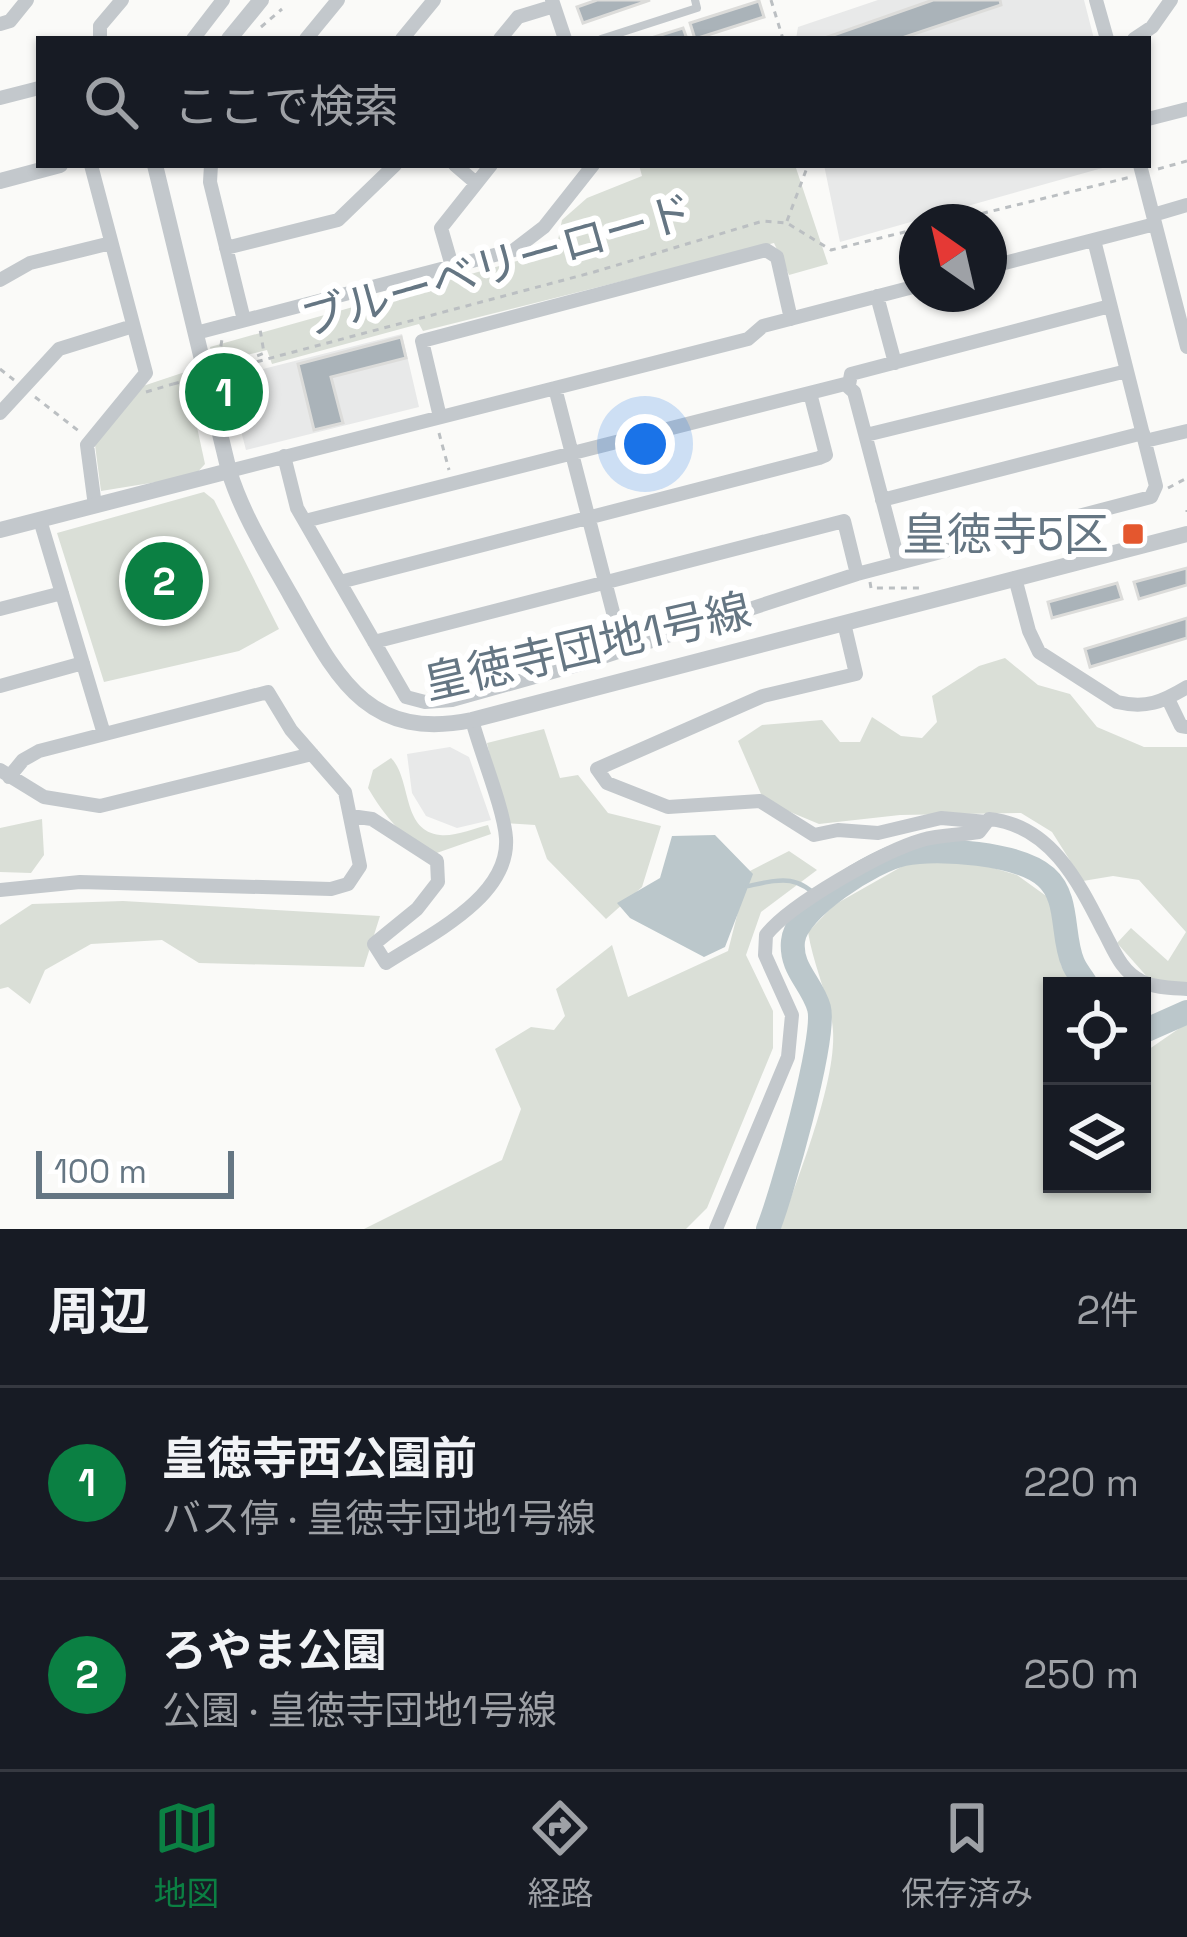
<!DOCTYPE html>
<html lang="ja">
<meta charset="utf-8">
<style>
body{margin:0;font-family:"Space Grotesk","Noto Sans JP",sans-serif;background:#242831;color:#f1f3f6}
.controls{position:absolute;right:36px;bottom:36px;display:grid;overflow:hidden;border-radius:0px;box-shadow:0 3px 9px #0004}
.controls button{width:108px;height:108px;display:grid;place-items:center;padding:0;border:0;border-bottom:3px solid #363941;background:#171b24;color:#f1f3f6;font:60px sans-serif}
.compass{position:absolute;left:899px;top:204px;width:108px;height:108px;border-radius:50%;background:#171b24;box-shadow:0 3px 9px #0004;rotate:326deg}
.scale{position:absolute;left:36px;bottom:30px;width:198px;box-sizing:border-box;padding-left:12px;border:6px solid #657683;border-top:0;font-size:33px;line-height:42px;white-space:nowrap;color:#657683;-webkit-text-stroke:9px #fff;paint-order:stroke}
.you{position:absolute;left:645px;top:444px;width:42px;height:42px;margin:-30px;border:9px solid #fff;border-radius:50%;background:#1a73e8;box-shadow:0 0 0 18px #1a73e833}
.badge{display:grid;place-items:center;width:78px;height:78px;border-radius:50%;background:#0b8043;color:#fff;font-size:39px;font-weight:700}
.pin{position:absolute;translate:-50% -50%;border:6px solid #fff;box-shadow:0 3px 12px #0006}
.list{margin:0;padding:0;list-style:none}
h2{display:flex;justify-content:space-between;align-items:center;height:156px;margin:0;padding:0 48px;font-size:51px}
h2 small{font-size:39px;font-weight:400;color:#9ea1a6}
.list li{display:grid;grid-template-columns:78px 1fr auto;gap:36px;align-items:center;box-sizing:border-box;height:192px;padding:0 48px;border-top:3px solid #363941}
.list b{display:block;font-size:45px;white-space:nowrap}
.list p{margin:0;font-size:39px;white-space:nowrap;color:#9ea1a6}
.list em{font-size:39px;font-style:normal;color:#9ea1a6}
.icon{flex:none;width:66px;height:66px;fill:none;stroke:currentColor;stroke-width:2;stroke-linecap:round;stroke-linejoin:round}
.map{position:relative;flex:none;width:1187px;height:1229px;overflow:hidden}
.search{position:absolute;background:#171b24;box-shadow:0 3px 9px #0004;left:36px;right:36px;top:36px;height:132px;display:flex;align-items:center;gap:30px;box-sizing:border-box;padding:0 42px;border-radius:0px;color:#9ea1a6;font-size:45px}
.sheet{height:540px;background:#171b24}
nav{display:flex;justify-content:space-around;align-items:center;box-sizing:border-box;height:168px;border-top:3px solid #363941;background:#171b24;font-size:33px;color:#9ea1a6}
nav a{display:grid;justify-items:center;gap:6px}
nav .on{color:#0b8043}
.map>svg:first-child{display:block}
</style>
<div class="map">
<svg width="1187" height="1229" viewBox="0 0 1187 1229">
<rect width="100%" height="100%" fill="#fafaf8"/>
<path fill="#e8e9e9" d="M 878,0 L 1084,0 L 1094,39 L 796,39 L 798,27 Z
M 824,165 L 1113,165 L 840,242 Z
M 402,334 L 419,407 L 246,450 L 227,378 Z
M 450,747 L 469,757 L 491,820 L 457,828 L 426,816 L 412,793 L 407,754 Z"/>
<path fill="#dadfd7" d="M 639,165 L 795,165 L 828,264 L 789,275 L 774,243 L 423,331 L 419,324 L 272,364 L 267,350 L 214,363 L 210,347 L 556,250 L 562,220 L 587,198 L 642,176 Z
M 185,372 L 205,464 L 194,476 L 101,491 L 95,445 L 143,386 Z
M 204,492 L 214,500 L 279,629 L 239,651 L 104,682 L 57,533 Z
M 1005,658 L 1038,685 L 1070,694 L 1097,727 L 1144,747 L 1187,747 L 1187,987 L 1150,980 L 1117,943 L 1131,928 L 1168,961 L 1186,932 L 1139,880 L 1113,876 L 1083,881 L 1052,832 L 1021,813 L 900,815 L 819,824 L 764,801 L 738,741 L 762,725 L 822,720 L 840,742 L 860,742 L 872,717 L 901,736 L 922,738 L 937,722 L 932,696 L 979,666 Z
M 544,729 L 560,778 L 578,775 L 608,813 L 661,826 L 642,887 L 606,919 L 547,859 L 535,825 L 505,823 L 487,743 Z
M 391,758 C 412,779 401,831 440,835 C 454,837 475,828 488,825 L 491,834 L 431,855 C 403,837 385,817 368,788 L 373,770 Z
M 42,819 L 44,855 L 31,873 L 0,872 L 0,828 Z
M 789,851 L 817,870 L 761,912 L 746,955 L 773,1011 L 773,1048 L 707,1208 L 686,1229 L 364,1229 L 502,1160 L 521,1109 L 495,1049 L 531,1027 L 554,1030 L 565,1016 L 556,989 L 612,945 L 628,997 L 728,951 L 748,872 Z
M 973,862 L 1017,875 L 1049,898 L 1061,965 L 1073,986 L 1052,986 L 1052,1184 L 1142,1184 L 1142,1054 L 1187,1023 L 1187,1229 L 780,1229 C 797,1178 841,1073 832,1022 C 826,991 813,963 808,932 L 834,905 L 908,863 Z
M 123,901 L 380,916 L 364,967 L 199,963 L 162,940 L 91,944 L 45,970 L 30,1004 L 8,987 L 0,989 L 0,925 L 32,904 Z"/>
<path fill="#bbc7cb" d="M 715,835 L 753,874 L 725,947 L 704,957 L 630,918 L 617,903 L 660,878 L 672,836 Z"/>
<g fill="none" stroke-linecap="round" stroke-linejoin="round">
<path stroke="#bbc7cb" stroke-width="4.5" d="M 748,886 C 782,879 797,874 822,901"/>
<path stroke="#bbc7cb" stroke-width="24" d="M 1142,1032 L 1187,1012
M 768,1229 C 781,1197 827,1037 819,1008 C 812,983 790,969 793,941 C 796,909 874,860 904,854 C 938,847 1019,853 1046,877 C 1070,898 1061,936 1073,963 C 1076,971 1083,978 1087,986"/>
</g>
<path fill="#aab3b9" stroke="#dcdcda" stroke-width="3" d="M 597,0 L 650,0 L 583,23 L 577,7 Z
M 933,0 L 1000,0 L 1001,5 L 899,39 L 822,39 Z
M 759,1 L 764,17 L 695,39 L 690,23 Z
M 683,28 L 687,39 L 648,39 Z
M 401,337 L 406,358 L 331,377 L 343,423 L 314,430 L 298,364 Z
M 1187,568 L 1187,585 L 1139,599 L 1134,582 Z
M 1117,583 L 1122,599 L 1052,618 L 1048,602 Z
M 1187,618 L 1187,638 L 1090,667 L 1085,649 Z"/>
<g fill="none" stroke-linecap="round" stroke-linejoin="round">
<path stroke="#bbbfc2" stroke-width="3" stroke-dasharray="6 6" stroke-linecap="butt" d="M 771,0 L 783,39
M 261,27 L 282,9
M 1158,169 L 1187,161
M 787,221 L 808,165
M 947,222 L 1131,177
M 219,358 L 222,339
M 235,365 L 264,353 L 260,329
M 0,369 L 14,380
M 222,371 L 594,272 L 763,221 L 787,223 L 831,250 L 917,229
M 146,392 L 173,384
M 35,397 L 80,432
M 439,433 L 449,470
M 1168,488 L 1187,478
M 1187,510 L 1187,512
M 870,582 L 871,588 L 919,588"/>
<path stroke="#c3c8cc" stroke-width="8" d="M 601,39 L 697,8 L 695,0"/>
<path stroke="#c3c8cc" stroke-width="14" d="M 552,0 L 565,39
M 1096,0 L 1107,39
M 0,24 L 10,21 L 27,0
M 100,39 L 100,26 L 122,0
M 193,39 L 223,0
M 306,39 L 338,0
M 402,39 L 434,0
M 500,39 L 518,17 L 554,6
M 1134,39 L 1152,27 L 1171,0
M 0,98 L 39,88
M 1148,119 L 1187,109
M 91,165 L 146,373 L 87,445 L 95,506
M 211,165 L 210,182 L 244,320
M 455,165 L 476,183
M 1140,165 L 1187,347
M 1153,215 L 1187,205
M 226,248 L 338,220 L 395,165
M 452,266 L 441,228 L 491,165
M 989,267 L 1155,224
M 0,280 L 30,263 L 111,243
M 877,296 L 895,363
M 196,333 L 514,250 L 544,227 L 593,165
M 849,385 L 851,374 L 1110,306
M 555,388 L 623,651
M 0,413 L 59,349 L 133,326
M 440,417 L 422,341 L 766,250 L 777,257 L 791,319
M 866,435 L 1127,371
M 1145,441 L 1187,431
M 284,456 L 297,508 L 406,697 L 425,702 L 452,700 L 581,664 L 857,574 L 1151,497 L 1156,486 L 1094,240
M 229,471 L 748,339 L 763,326 L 917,286
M 882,500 L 1143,433
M 40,520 L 104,734
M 305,521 L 845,384 L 854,392 L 899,563
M 1015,578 L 1029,631 L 1039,652 L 1117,702 C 1146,709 1162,702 1187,687
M 340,582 L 819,458 L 826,455 L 810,393
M 0,609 L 62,593
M 844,623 L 856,674 L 763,696 L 597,769 L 607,783 L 668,807 L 760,801 L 814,835 L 838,830 L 878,833 L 941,818 L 987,822
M 374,642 L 844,521 L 857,574
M 0,686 L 83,663
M 1168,699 L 1181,726 L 1187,727
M 0,770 L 44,797 L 100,806 L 312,754
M 351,816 L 372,819 L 437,861 L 438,882 L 417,909 L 374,944 L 386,963 C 427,936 510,898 506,838 C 504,809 480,751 472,720
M 0,890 L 80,882 L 331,889 L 348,884 L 360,866 L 345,792 L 291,730 L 268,692 L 39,751 L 23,760 L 9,777
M 716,1229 L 788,1057 L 792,1015 L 765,955 L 766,935 C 790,904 884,851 922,840 C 939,835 961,835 979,832 L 989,819 C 1050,825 1078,881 1103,930 C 1114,950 1120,970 1141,981 C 1154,988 1173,988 1187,989"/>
<path stroke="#c3c8cc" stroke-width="16" d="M 229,39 L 261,0
M 155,165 L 229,471 C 243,516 268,555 291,596 C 336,675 366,742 472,720 L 1187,534
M 0,181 L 60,165
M 0,530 L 229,471"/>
<path stroke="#bbbfc2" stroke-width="3" stroke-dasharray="6 6" stroke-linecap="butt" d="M 173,384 L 222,371"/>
</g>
<rect fill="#e4572e" stroke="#fff" stroke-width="4.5" x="1121" y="522" width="24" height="24" rx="6"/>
<g text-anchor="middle" stroke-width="12" stroke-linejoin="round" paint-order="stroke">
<g font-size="45" fill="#657683" stroke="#fff">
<text transform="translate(497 265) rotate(-16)" y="16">ブルーベリーロード</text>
<text transform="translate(587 646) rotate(-13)" y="16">皇徳寺団地1号線</text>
</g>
<g font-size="45" fill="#657683" stroke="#fff" text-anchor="end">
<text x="1109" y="550">皇徳寺5区</text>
</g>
</g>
</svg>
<div class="controls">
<button><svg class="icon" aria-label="locate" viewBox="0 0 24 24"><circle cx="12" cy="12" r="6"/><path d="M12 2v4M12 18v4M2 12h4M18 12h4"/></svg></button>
<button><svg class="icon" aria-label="layers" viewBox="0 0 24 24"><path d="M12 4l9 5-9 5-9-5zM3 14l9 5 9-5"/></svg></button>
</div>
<svg class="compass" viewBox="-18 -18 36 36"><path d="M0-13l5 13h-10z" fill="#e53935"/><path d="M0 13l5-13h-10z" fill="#9ea1a6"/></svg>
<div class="scale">100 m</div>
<div class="you"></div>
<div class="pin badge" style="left:224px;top:392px">1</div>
<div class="pin badge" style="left:164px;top:581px">2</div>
<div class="search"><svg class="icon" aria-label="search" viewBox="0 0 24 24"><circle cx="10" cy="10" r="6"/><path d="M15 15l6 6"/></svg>ここで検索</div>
</div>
<section class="sheet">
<h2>周辺<small>2件</small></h2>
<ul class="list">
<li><span class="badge">1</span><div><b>皇徳寺西公園前</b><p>バス停 · 皇徳寺団地1号線</p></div><em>220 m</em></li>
<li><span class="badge">2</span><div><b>ろやま公園</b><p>公園 · 皇徳寺団地1号線</p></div><em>250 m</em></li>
</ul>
</section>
<nav>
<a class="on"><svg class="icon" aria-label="map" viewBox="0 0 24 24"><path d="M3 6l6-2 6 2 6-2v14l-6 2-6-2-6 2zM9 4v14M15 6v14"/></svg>地図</a>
<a><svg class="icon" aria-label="directions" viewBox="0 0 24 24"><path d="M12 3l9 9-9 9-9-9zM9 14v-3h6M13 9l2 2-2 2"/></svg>経路</a>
<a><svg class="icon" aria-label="saved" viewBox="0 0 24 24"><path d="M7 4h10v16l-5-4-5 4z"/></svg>保存済み</a>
</nav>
